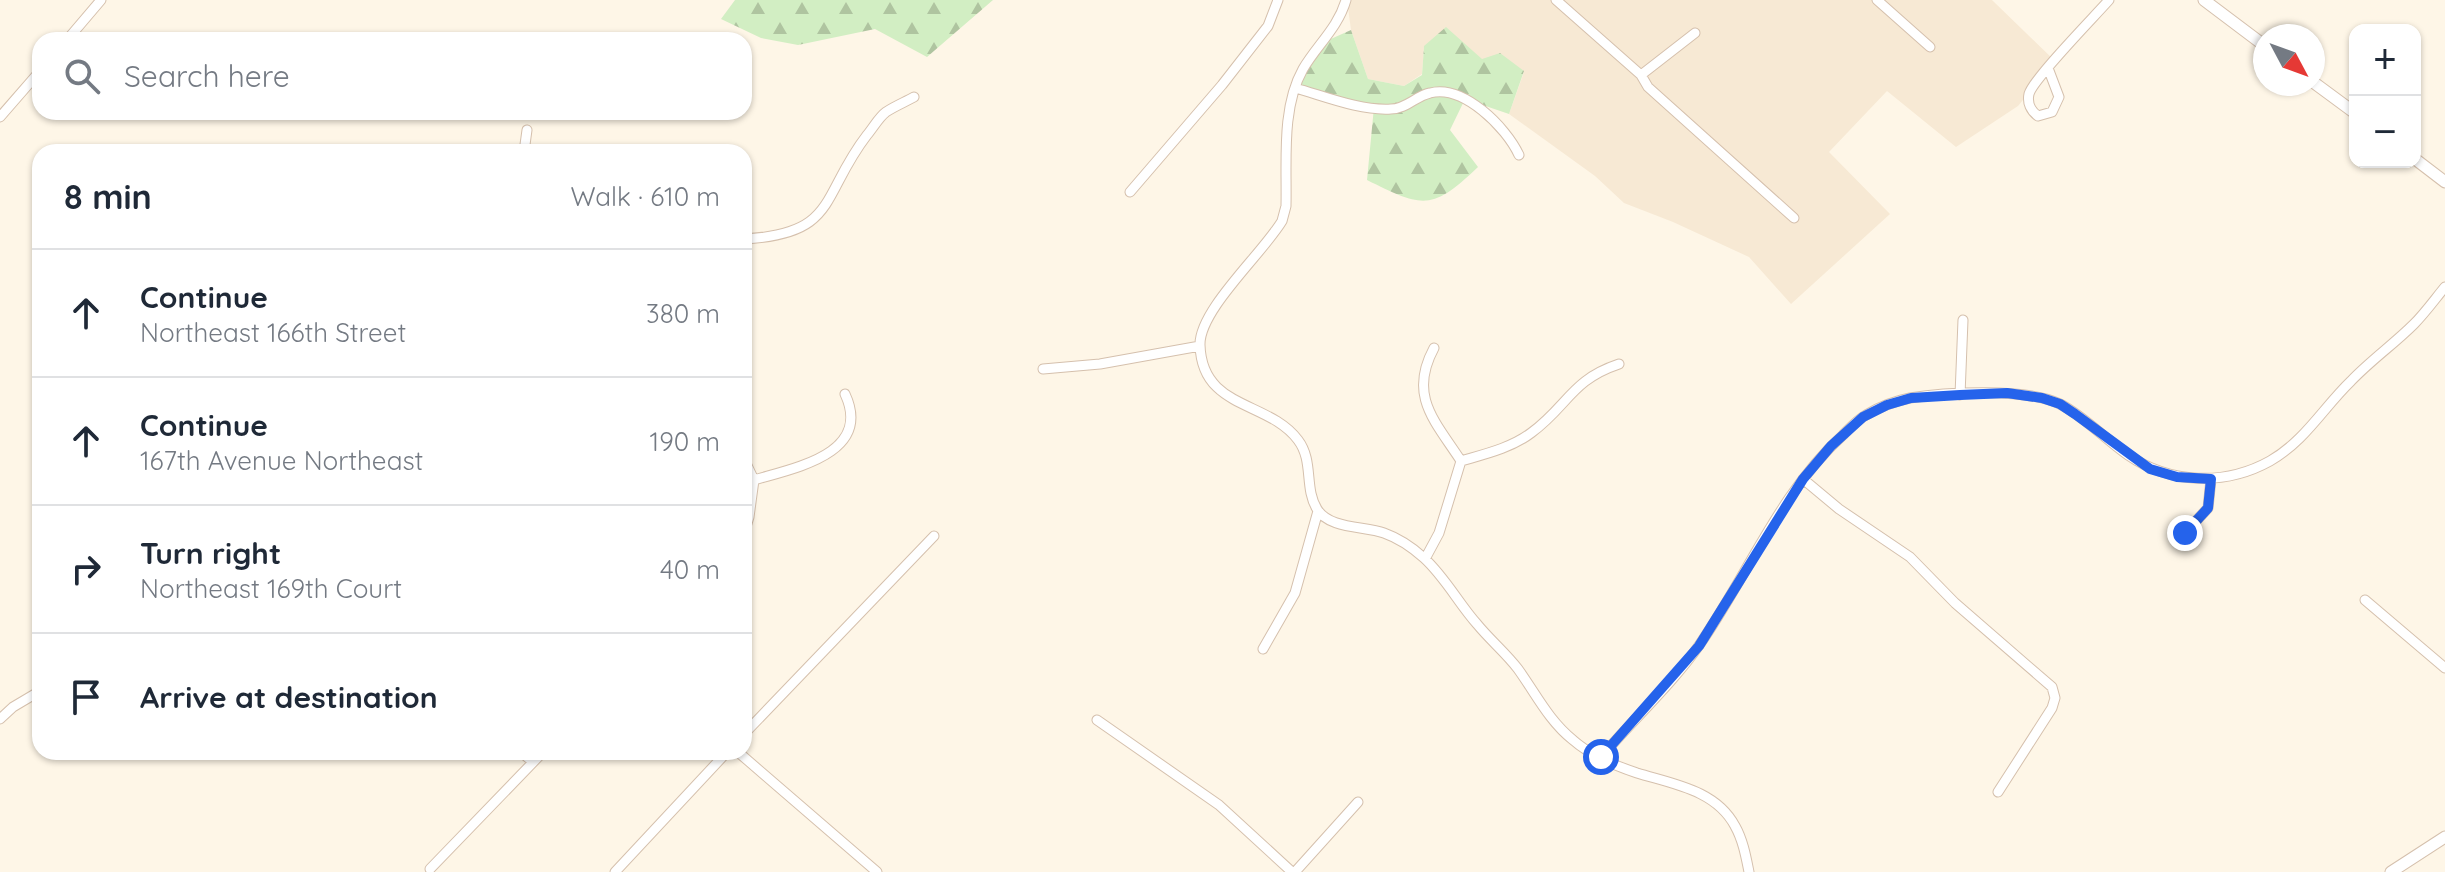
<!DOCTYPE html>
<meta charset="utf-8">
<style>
body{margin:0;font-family:Quicksand,sans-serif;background:#f2f2f3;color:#1f2937}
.controls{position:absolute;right:24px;top:24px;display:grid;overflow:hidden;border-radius:16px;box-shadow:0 2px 6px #0004}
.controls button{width:72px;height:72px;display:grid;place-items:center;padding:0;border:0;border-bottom:2px solid #e0e1e3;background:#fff;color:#1f2937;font:40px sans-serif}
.compass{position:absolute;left:2253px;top:24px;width:72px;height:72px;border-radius:50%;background:#fff;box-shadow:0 2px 6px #0004;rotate:131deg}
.stop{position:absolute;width:24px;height:24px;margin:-18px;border:6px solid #2563eb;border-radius:50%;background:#fff}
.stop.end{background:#2563eb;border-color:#fff;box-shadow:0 2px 8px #0008}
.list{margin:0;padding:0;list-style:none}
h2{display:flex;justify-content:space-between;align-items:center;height:104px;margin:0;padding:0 32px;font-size:34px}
h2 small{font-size:26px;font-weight:400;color:#747a83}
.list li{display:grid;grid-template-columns:52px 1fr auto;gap:24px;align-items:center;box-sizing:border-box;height:128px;padding:0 32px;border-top:2px solid #e0e1e3}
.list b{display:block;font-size:30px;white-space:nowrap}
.list p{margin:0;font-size:26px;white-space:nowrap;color:#747a83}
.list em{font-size:26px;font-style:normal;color:#747a83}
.icon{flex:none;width:44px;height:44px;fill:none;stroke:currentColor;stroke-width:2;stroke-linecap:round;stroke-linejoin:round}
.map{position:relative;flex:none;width:2445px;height:872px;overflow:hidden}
.search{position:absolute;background:#fff;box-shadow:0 2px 6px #0004;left:32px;top:32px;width:720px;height:88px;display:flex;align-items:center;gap:20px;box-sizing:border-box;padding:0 28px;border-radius:24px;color:#747a83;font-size:30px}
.panel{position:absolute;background:#fff;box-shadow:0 2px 6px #0004;left:32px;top:144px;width:720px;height:616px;border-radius:24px}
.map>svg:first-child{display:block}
</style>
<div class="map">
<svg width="2445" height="872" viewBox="0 0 2445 872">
<defs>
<pattern id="forest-firs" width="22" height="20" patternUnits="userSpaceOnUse" patternTransform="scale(2)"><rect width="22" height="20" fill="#d2eec3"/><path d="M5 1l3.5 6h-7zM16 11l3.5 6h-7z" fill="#afc4a0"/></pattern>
</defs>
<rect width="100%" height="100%" fill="#fef6e7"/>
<path fill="#f7e9d4" d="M 1347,0 L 1992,0 L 2055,61 L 2018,106 L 1956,147 L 1887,91 L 1829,152 L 1890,214 L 1791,304 L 1749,257 L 1673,222 L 1624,203 L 1595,176 L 1509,114 L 1524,72 L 1424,46 L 1422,74 L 1404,86 L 1368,79 L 1351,30 Z"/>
<path fill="url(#forest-firs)" d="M 735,0 L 993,0 L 927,57 L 875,29 L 798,45 L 761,38 L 721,19 Z
M 1446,27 L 1482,59 L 1500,53 L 1524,71 L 1509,114 L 1465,99 L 1450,130 L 1478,167 C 1432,211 1423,208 1367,180 L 1374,107 L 1295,88 L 1324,42 L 1351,30 L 1368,79 L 1404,86 L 1422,75 L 1424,46 Z"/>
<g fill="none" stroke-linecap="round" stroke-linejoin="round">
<g stroke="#d5c0ad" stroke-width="11">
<path id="minor" d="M 1346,0 C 1338,28 1317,45 1303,69 C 1281,108 1287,162 1286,206 L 1282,221 C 1263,253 1199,310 1200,345 C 1202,410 1268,400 1298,440 C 1314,461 1304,488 1317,509 C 1329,529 1364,526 1384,533 C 1398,538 1413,548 1424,558 C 1445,577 1459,604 1477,624 C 1490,640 1506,653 1518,669 C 1536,694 1549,721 1573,740 C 1590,755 1616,766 1637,773 C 1673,784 1716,790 1735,826 C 1743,840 1746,857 1749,872
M 1556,0 L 1641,75 L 1648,87 L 1794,218
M 1877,0 L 1930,47
M 67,40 L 101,0
M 2048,68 L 2059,97 L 2052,112 L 2038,116 C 2031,111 2027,103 2029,94 C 2033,79 2095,16 2109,0
M 1641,75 L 1695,33
M 1295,88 C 1324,96 1360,111 1391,109 C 1406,109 1416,96 1430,93 C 1463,84 1506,127 1519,155
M 0,117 L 40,71
M 524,152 L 527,130
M 1130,192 L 1222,85 L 1268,26 L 1278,0
M 744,239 C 838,234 820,196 867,135 C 873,128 879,117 886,112 C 895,106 905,102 914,97
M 1434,348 C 1408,396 1435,421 1461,461
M 1043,369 L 1100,364 L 1200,346
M 1960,395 L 1963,320
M 744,459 L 754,480
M 1803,479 L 1839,509 L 1910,557 L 1955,603 L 2052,687 L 2055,698 L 2052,708 L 1998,792
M 744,533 L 749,517 L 754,480 C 794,468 873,454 845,394
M 2185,533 L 2208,508 L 2211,479
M 1425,559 L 1439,533 L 1461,461 C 1485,454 1511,448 1531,433 C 1568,406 1571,380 1619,364
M 2365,600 L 2445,668
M 1263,649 L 1295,593 L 1318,511
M 0,719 L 13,707 L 40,691
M 1097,720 L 1219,805 L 1292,872
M 744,734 L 934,536
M 521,752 L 533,762
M 738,752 L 877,872
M 1601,757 C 1632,721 1674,682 1700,644 C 1748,575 1780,492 1843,435 C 1850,428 1857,420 1866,415 C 1879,407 1895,401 1910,398 C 1946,392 2027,388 2060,404 C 2085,417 2105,439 2128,455 C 2170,484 2225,486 2270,461 C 2305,441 2323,408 2351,381 C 2371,360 2394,344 2414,324 C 2425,313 2435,299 2445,287
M 430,869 L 543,752
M 615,872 L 727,752
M 1295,872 L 1358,802"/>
</g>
<g stroke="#d5c0ad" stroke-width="13">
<path id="tertiary" d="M 2204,0 L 2265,46
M 2313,82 L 2355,113
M 2415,159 L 2445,182
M 2391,872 L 2445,837"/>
</g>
<use href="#minor" stroke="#fff" stroke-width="9"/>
<use href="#tertiary" stroke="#fff" stroke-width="11"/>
</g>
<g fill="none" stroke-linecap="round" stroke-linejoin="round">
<path stroke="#2563eb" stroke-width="10" d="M 1601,757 L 1699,646 L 1803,479 L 1831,446 L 1863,417 L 1887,405 L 1911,398 L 1960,395 L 2007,393 L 2042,398 L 2060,404 L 2075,414 L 2150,469 L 2177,477 L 2211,479 L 2208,508 L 2185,533"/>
</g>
</svg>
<div class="controls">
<button>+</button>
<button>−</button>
</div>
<svg class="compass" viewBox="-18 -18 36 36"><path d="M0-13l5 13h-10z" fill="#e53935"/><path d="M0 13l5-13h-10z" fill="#747a83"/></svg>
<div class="stop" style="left:1601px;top:757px"></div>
<div class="stop end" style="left:2185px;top:533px"></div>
<div class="search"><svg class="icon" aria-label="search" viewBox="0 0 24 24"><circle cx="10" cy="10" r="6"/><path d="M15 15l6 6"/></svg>Search here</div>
<section class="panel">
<h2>8 min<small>Walk · 610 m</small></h2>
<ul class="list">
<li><svg class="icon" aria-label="ahead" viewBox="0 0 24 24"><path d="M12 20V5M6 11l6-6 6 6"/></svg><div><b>Continue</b><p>Northeast 166th Street</p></div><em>380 m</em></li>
<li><svg class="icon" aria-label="ahead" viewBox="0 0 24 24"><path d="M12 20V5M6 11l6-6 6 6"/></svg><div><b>Continue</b><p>167th Avenue Northeast</p></div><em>190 m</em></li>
<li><svg class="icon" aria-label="right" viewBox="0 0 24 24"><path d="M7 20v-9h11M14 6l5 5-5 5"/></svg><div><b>Turn right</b><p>Northeast 169th Court</p></div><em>40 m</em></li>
<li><svg class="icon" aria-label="arrive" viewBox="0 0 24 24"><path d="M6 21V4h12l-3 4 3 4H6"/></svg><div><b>Arrive at destination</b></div></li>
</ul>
</section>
</div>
